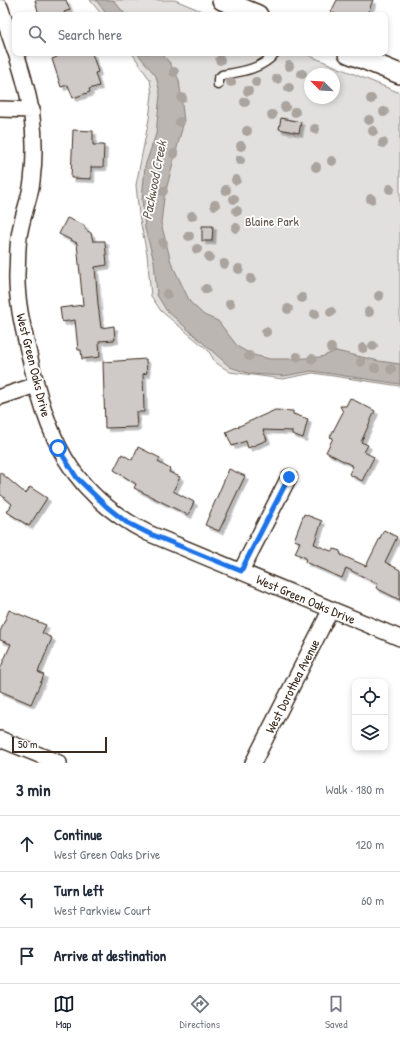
<!DOCTYPE html>
<meta charset="utf-8">
<style>
body{margin:0;font-family:"Patrick Hand",sans-serif;background:#f6f6f7;color:#1f2937}
.controls{position:absolute;right:12px;bottom:12px;display:grid;overflow:hidden;border-radius:8px;box-shadow:0 2px 6px #0003}
.controls button{width:36px;height:36px;display:grid;place-items:center;padding:0;border:0;border-bottom:1px solid #e0e1e3;background:#fff;color:#1f2937;font:20px sans-serif}
.compass{position:absolute;left:304px;top:68px;width:36px;height:36px;border-radius:50%;background:#fff;box-shadow:0 2px 6px #0003;rotate:294deg}
.scale{position:absolute;left:12px;bottom:10px;width:95px;box-sizing:border-box;padding-left:4px;border:2px solid #3b2a1e;border-top:0;font-size:11px;line-height:14px;white-space:nowrap;color:#3b2a1e;-webkit-text-stroke:3px #fff;paint-order:stroke}
.stop{position:absolute;width:12px;height:12px;margin:-9px;border:3px solid #1a73e8;border-radius:50%;background:#fff}
.stop.end{background:#1a73e8;border-color:#fff;box-shadow:0 1px 4px #0008}
.list{margin:0;padding:0;list-style:none}
h2{display:flex;justify-content:space-between;align-items:center;height:52px;margin:0;padding:0 16px;font-size:17px}
h2 small{font-size:13px;font-weight:400;color:#747a83}
.list li{display:grid;grid-template-columns:26px 1fr auto;gap:12px;align-items:center;box-sizing:border-box;height:56px;padding:0 16px;border-top:1px solid #e0e1e3}
.list b{display:block;font-size:15px;white-space:nowrap}
.list p{margin:0;font-size:13px;white-space:nowrap;color:#747a83}
.list em{font-size:13px;font-style:normal;color:#747a83}
.icon{flex:none;width:22px;height:22px;fill:none;stroke:currentColor;stroke-width:2;stroke-linecap:round;stroke-linejoin:round}
.map{position:relative;flex:none;width:400px;height:763px;overflow:hidden}
.search{position:absolute;background:#fff;box-shadow:0 2px 6px #0003;left:12px;right:12px;top:12px;height:44px;display:flex;align-items:center;gap:10px;box-sizing:border-box;padding:0 14px;border-radius:8px;color:#747a83;font-size:15px}
.sheet{height:220px;background:#fff}
nav{display:flex;justify-content:space-around;align-items:center;box-sizing:border-box;height:56px;border-top:1px solid #e0e1e3;background:#fff;font-size:11px;color:#747a83}
nav a{display:grid;justify-items:center;gap:2px}
nav .on{color:#111827}
.map>svg:first-child{display:block}
</style>
<div class="map">
<svg width="400" height="763" viewBox="0 0 400 763">
<defs>
<filter id="shadow"><feDropShadow dx="3.5" dy="3.5" stdDeviation="0" flood-color="#0004"/></filter>
</defs>
<rect width="100%" height="100%" fill="#fff"/>
<filter id="ink" filterUnits="userSpaceOnUse"><feTurbulence type="fractalNoise" baseFrequency=".025" numOctaves="2"/><feDisplacementMap in="SourceGraphic" scale="8" xChannelSelector="R" yChannelSelector="G"/><feConvolveMatrix kernelMatrix="1 2 1 2 8 2 1 2 1" color-interpolation-filters="sRGB"/></filter>
<g filter="url(#ink)">
<path fill="#e2e0de" stroke="#8e857e" fill-rule="evenodd" d="M 90,0 L 175,0 L 211,15 L 102,15 Z
M 132,53 L 303,53 L 400,93 L 400,386 L 313,373 L 283,379 L 230,372 L 215,362 L 208,350 L 161,311 L 151,296 L 147,254 L 139,215 L 136,185 L 149,119 L 152,94 L 150,80 ZM 310,74 L 334,74 L 334,98 L 310,98 Z"/>
<path fill="#bcb6b3" stroke="#887e77" d="M 96,0 L 113,0 L 126,15 L 107,15 Z
M 137,53 L 161,53 L 170,63 L 179,80 L 184,121 L 164,198 L 161,223 L 171,262 L 190,302 L 204,315 L 218,321 L 238,347 L 253,355 L 270,359 L 292,359 L 321,357 L 336,351 L 379,361 L 400,364 L 400,384 L 312,371 L 284,376 L 251,374 L 230,367 L 166,310 L 157,295 L 154,261 L 145,229 L 142,200 L 145,166 L 156,134 L 160,94 L 156,76 Z"/>
<path fill="#cfcac7" stroke="#3b2a1e" filter="url(#shadow)" d="M 35,0 L 66,0 L 70,10 L 64,12 L 65,15 L 39,15 Z
M 337,0 L 373,0 L 367,15 L 338,15 L 331,12 Z
M 56,53 L 92,53 L 98,72 L 95,73 L 99,86 L 89,89 L 90,92 L 73,98 L 68,85 L 61,87 L 52,59 L 57,57 Z
M 281,118 L 301,122 L 299,133 L 279,129 Z
M 73,130 L 93,131 L 93,145 L 104,145 L 103,167 L 91,167 L 91,179 L 71,178 Z
M 67,218 L 84,225 L 86,230 L 91,233 L 93,241 L 105,241 L 107,265 L 95,267 L 98,304 L 101,328 L 114,326 L 115,340 L 99,341 L 100,357 L 82,359 L 81,350 L 78,350 L 75,320 L 62,322 L 60,308 L 83,305 L 77,243 L 59,234 Z
M 202,226 L 213,226 L 212,241 L 202,241 Z
M 146,359 L 147,373 L 143,374 L 144,412 L 136,412 L 137,427 L 105,428 L 103,362 Z
M 350,398 L 375,411 L 361,442 L 368,445 L 364,452 L 374,457 L 362,481 L 349,474 L 353,466 L 326,452 L 333,438 L 330,437 L 343,412 L 340,406 L 346,406 Z
M 275,410 L 293,411 L 293,414 L 308,419 L 303,438 L 292,434 L 292,431 L 263,430 L 267,440 L 248,448 L 246,441 L 232,446 L 226,432 Z
M 138,447 L 160,458 L 158,462 L 170,469 L 169,472 L 180,477 L 173,491 L 194,502 L 188,515 L 134,488 L 136,484 L 114,470 L 122,454 L 132,460 Z
M 229,469 L 245,476 L 219,531 L 205,525 Z
M 0,472 L 26,494 L 30,487 L 47,498 L 29,526 L 7,512 L 12,504 L 0,494 Z
M 304,514 L 322,521 L 314,544 L 331,551 L 334,549 L 340,551 L 341,555 L 366,566 L 384,530 L 397,537 L 385,562 L 400,570 L 400,600 L 376,588 L 378,584 L 346,568 L 342,578 L 305,562 L 306,558 L 295,553 L 300,542 L 294,540 Z
M 9,610 L 46,625 L 42,633 L 52,638 L 38,672 L 44,675 L 31,704 L 0,691 L 0,669 L 11,644 L 0,640 L 0,632 Z"/>
<g fill="none" stroke-linecap="round" stroke-linejoin="round">
<g stroke="#3b2a1e" stroke-width="11">
<path id="service" d="M 218,85 L 218,79 L 222,75 C 240,72 263,69 275,53"/>
</g>
<g stroke="#3b2a1e" stroke-width="18">
<path id="minor" d="M 0,7 L 15,51
M 16,53 C 31,99 38,132 32,181 C 30,198 23,214 20,231 C 17,244 18,260 17,273 C 16,300 23,328 29,354 C 47,436 69,493 148,533 L 400,638
M 0,109 L 32,110
M 0,397 L 36,385
M 241,571 L 289,477
M 0,739 L 59,763
M 253,763 L 331,609"/>
</g>
<g stroke="#3b2a1e" stroke-width="22">
<path id="tertiary" d="M 222,0 L 258,15
M 348,53 L 400,74"/>
</g>
<use href="#service" stroke="#fff" stroke-width="8"/>
<use href="#minor" stroke="#fff" stroke-width="15"/>
<use href="#tertiary" stroke="#fff" stroke-width="19"/>
</g>
<g fill="#aaa39e">
<circle cx="220" cy="60" r="5"/>
<circle cx="289" cy="66" r="5"/>
<circle cx="174" cy="72" r="5"/>
<circle cx="302" cy="74" r="5"/>
<circle cx="277" cy="79" r="5"/>
<circle cx="231" cy="82" r="5"/>
<circle cx="256" cy="82" r="5"/>
<circle cx="289" cy="88" r="5"/>
<circle cx="248" cy="91" r="5"/>
<circle cx="182" cy="98" r="5"/>
<circle cx="371" cy="99" r="5"/>
<circle cx="245" cy="102" r="5"/>
<circle cx="285" cy="107" r="5"/>
<circle cx="295" cy="112" r="5"/>
<circle cx="384" cy="112" r="5"/>
<circle cx="272" cy="115" r="5"/>
<circle cx="369" cy="120" r="5"/>
<circle cx="180" cy="122" r="5"/>
<circle cx="315" cy="129" r="5"/>
<circle cx="247" cy="131" r="5"/>
<circle cx="373" cy="131" r="5"/>
<circle cx="383" cy="143" r="5"/>
<circle cx="241" cy="146" r="5"/>
<circle cx="174" cy="154" r="5"/>
<circle cx="240" cy="160" r="5"/>
<circle cx="332" cy="161" r="5"/>
<circle cx="316" cy="167" r="5"/>
<circle cx="236" cy="180" r="5"/>
<circle cx="390" cy="189" r="5"/>
<circle cx="226" cy="190" r="5"/>
<circle cx="163" cy="191" r="5"/>
<circle cx="234" cy="199" r="5"/>
<circle cx="371" cy="199" r="5"/>
<circle cx="215" cy="205" r="5"/>
<circle cx="237" cy="211" r="5"/>
<circle cx="192" cy="216" r="5"/>
<circle cx="236" cy="228" r="5"/>
<circle cx="189" cy="236" r="5"/>
<circle cx="163" cy="243" r="5"/>
<circle cx="197" cy="249" r="5"/>
<circle cx="209" cy="257" r="5"/>
<circle cx="224" cy="264" r="5"/>
<circle cx="239" cy="269" r="5"/>
<circle cx="251" cy="279" r="5"/>
<circle cx="206" cy="289" r="5"/>
<circle cx="167" cy="294" r="5"/>
<circle cx="379" cy="296" r="5"/>
<circle cx="302" cy="298" r="5"/>
<circle cx="230" cy="304" r="5"/>
<circle cx="288" cy="309" r="5"/>
<circle cx="331" cy="312" r="5"/>
<circle cx="369" cy="312" r="5"/>
<circle cx="315" cy="314" r="5"/>
<circle cx="266" cy="332" r="5"/>
<circle cx="373" cy="346" r="5"/>
<circle cx="331" cy="348" r="5"/>
<circle cx="363" cy="348" r="5"/>
<circle cx="249" cy="356" r="5"/>
<circle cx="297" cy="357" r="5"/>
<circle cx="312" cy="359" r="5"/>
<circle cx="361" cy="362" r="5"/>
<circle cx="375" cy="368" r="5"/>
<circle cx="391" cy="369" r="5"/>
</g>
</g>
<g fill="none" stroke-linecap="round" stroke-linejoin="round" filter="url(#ink)">
<path stroke="#1a73e8" stroke-width="5" d="M 58,448 L 77,478 L 107,507 L 126,522 L 148,533 L 241,571 L 289,477"/>
</g>
<g text-anchor="middle" stroke-width="3.5" stroke-linejoin="round" paint-order="stroke">
<g font-size="13" fill="#65584e" stroke="#fff">
<text x="272" y="226">Blaine Park</text>
</g>
<g font-size="13" fill="#3b2a1e" stroke="#fff">
<text transform="translate(34 365) rotate(76)" y="5">West Green Oaks Drive</text>
<text transform="translate(306 599) rotate(23)" y="5">West Green Oaks Drive</text>
<text transform="translate(292 686) rotate(-63)" y="5">West Dorothea Avenue</text>
</g>
<g font-size="14" font-style="italic" fill="#685b52" stroke="#fff">
<text transform="translate(154 180) rotate(-79)" y="5">Packwood Creek</text>
</g>
</g>
</svg>
<div class="controls">
<button><svg class="icon" aria-label="locate" viewBox="0 0 24 24"><circle cx="12" cy="12" r="6"/><path d="M12 2v4M12 18v4M2 12h4M18 12h4"/></svg></button>
<button><svg class="icon" aria-label="layers" viewBox="0 0 24 24"><path d="M12 4l9 5-9 5-9-5zM3 14l9 5 9-5"/></svg></button>
</div>
<svg class="compass" viewBox="-18 -18 36 36"><path d="M0-13l5 13h-10z" fill="#e53935"/><path d="M0 13l5-13h-10z" fill="#747a83"/></svg>
<div class="scale">50 m</div>
<div class="stop" style="left:58px;top:448px"></div>
<div class="stop end" style="left:289px;top:477px"></div>
<div class="search"><svg class="icon" aria-label="search" viewBox="0 0 24 24"><circle cx="10" cy="10" r="6"/><path d="M15 15l6 6"/></svg>Search here</div>
</div>
<section class="sheet">
<h2>3 min<small>Walk · 180 m</small></h2>
<ul class="list">
<li><svg class="icon" aria-label="ahead" viewBox="0 0 24 24"><path d="M12 20V5M6 11l6-6 6 6"/></svg><div><b>Continue</b><p>West Green Oaks Drive</p></div><em>120 m</em></li>
<li><svg class="icon" aria-label="left" viewBox="0 0 24 24"><path d="M17 20v-9H6M10 6l-5 5 5 5"/></svg><div><b>Turn left</b><p>West Parkview Court</p></div><em>60 m</em></li>
<li><svg class="icon" aria-label="arrive" viewBox="0 0 24 24"><path d="M6 21V4h12l-3 4 3 4H6"/></svg><div><b>Arrive at destination</b></div></li>
</ul>
</section>
<nav>
<a class="on"><svg class="icon" aria-label="map" viewBox="0 0 24 24"><path d="M3 6l6-2 6 2 6-2v14l-6 2-6-2-6 2zM9 4v14M15 6v14"/></svg>Map</a>
<a><svg class="icon" aria-label="directions" viewBox="0 0 24 24"><path d="M12 3l9 9-9 9-9-9zM9 14v-3h6M13 9l2 2-2 2"/></svg>Directions</a>
<a><svg class="icon" aria-label="saved" viewBox="0 0 24 24"><path d="M7 4h10v16l-5-4-5 4z"/></svg>Saved</a>
</nav>
